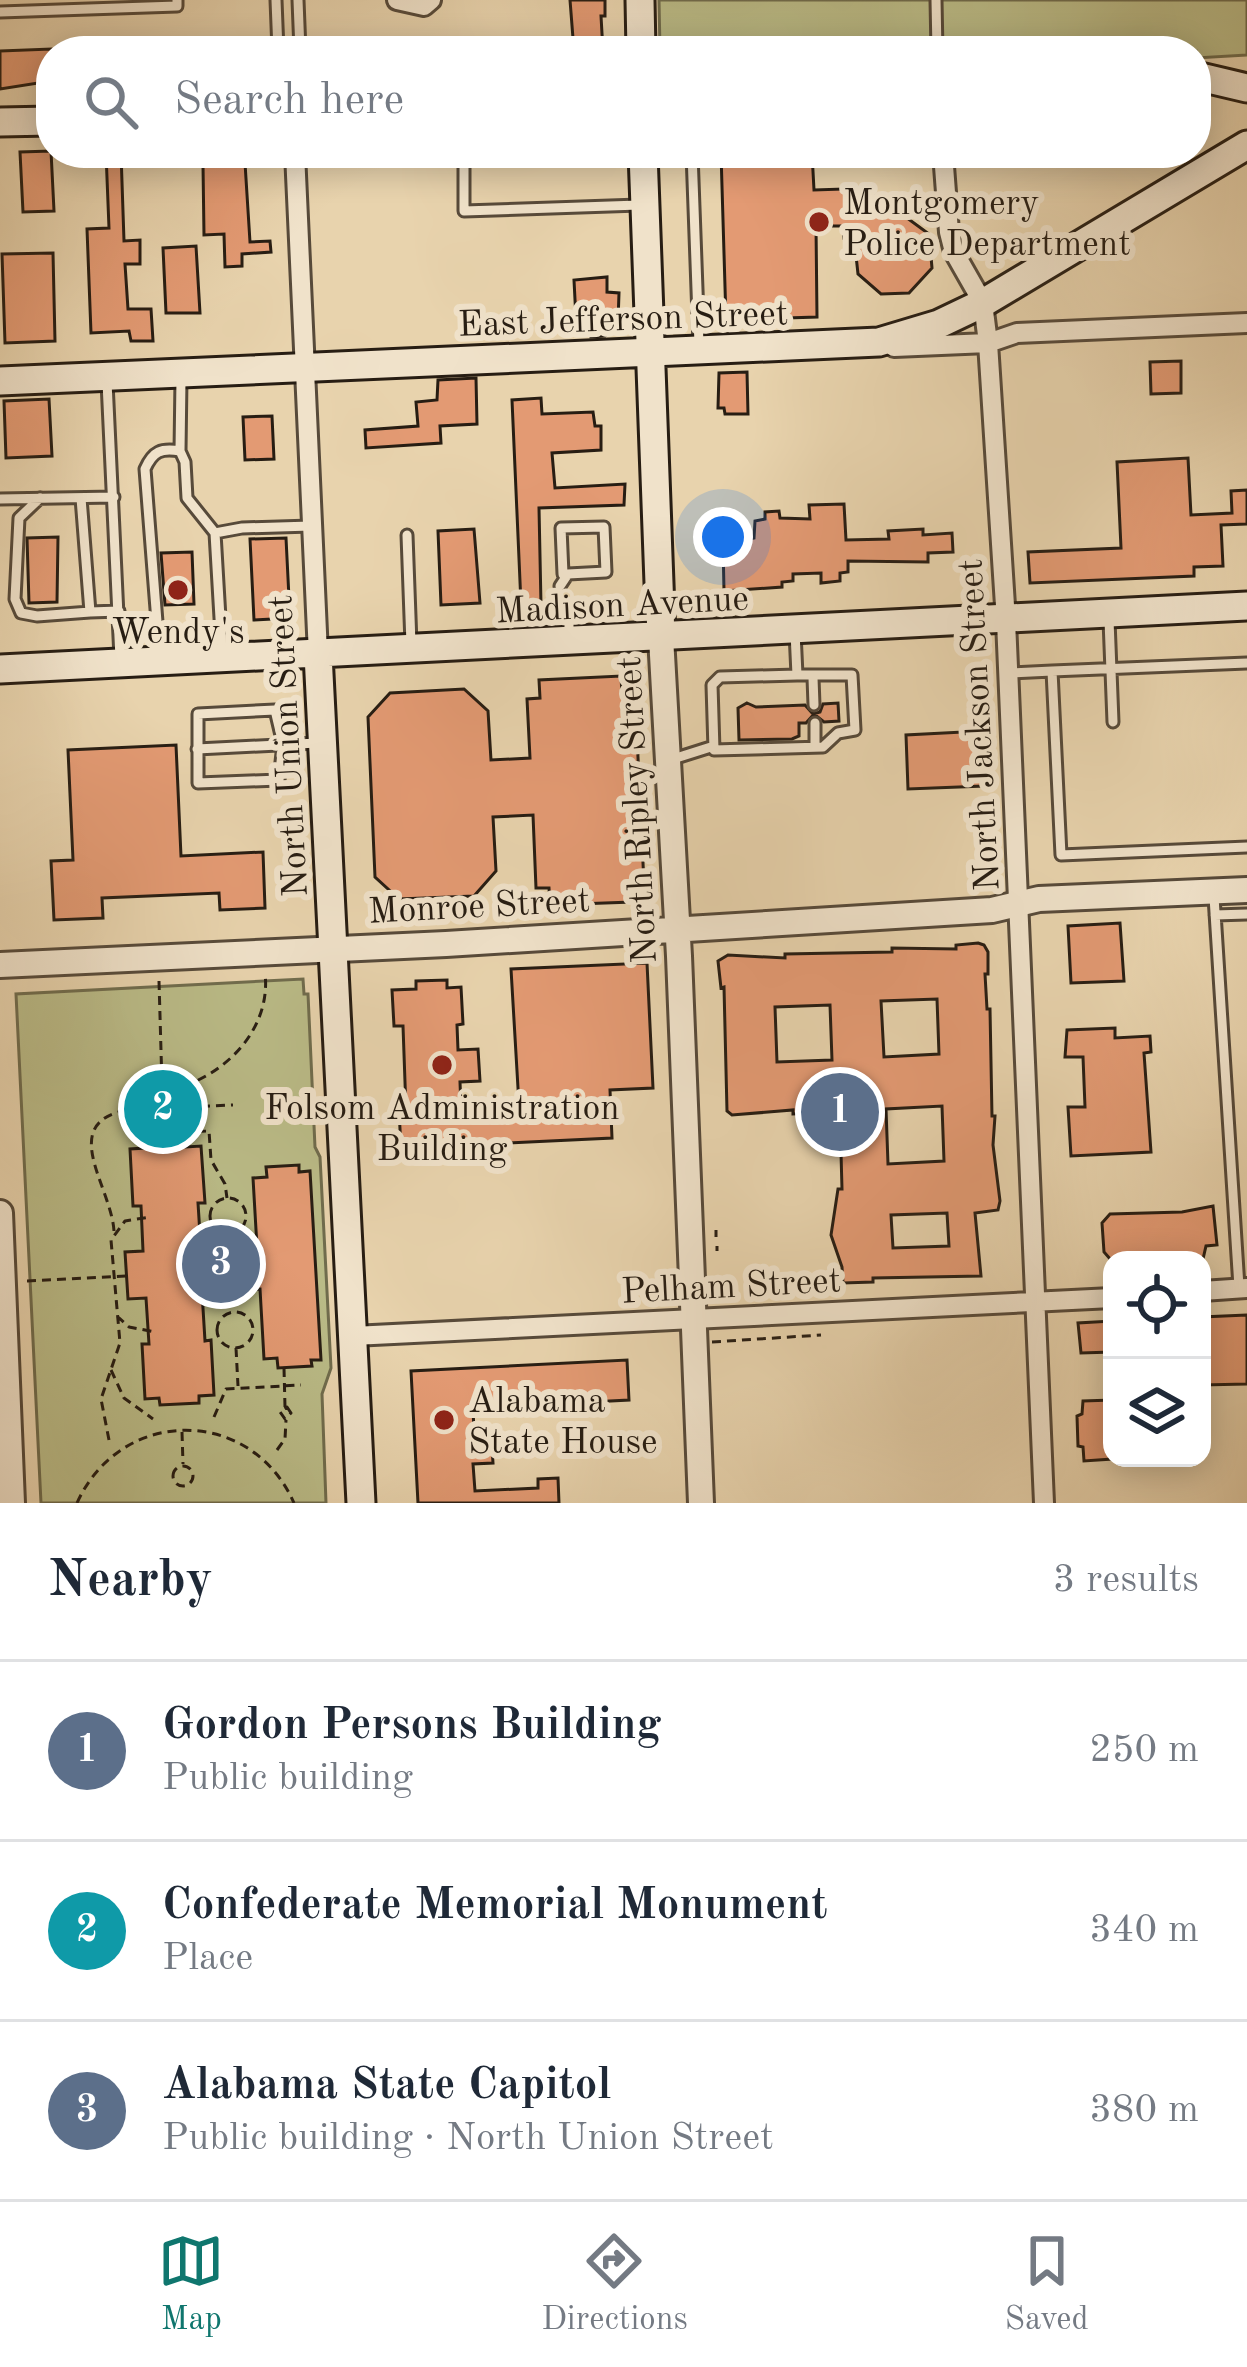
<!DOCTYPE html>
<meta charset="utf-8">
<style>
body{margin:0;font-family:"Old Standard TT",serif;background:#f2f2f3;color:#1f2937}
.controls{position:absolute;right:36px;bottom:36px;display:grid;overflow:hidden;border-radius:24px;box-shadow:0 6px 30px #0003}
.controls button{width:108px;height:108px;display:grid;place-items:center;padding:0;border:0;border-bottom:3px solid #e0e1e3;background:#fff;color:#1f2937;font:60px sans-serif}
.you{position:absolute;left:723px;top:537px;width:42px;height:42px;margin:-30px;border:9px solid #fff;border-radius:50%;background:#1a73e8;box-shadow:0 0 0 18px #1a73e833}
.badge{display:grid;place-items:center;width:78px;height:78px;border-radius:50%;background:#0f766e;color:#fff;font-size:39px;font-weight:700}
.pin{position:absolute;translate:-50% -50%;border:6px solid #fff;box-shadow:0 3px 12px #0006}
.list{margin:0;padding:0;list-style:none}
h2{display:flex;justify-content:space-between;align-items:center;height:156px;margin:0;padding:0 48px;font-size:51px}
h2 small{font-size:39px;font-weight:400;color:#747a83}
.list li{display:grid;grid-template-columns:78px 1fr auto;gap:36px;align-items:center;box-sizing:border-box;height:180px;padding:0 48px;border-top:3px solid #e0e1e3}
.list b{display:block;font-size:45px;white-space:nowrap}
.list p{margin:0;font-size:39px;white-space:nowrap;color:#747a83}
.list em{font-size:39px;font-style:normal;color:#747a83}
.icon{flex:none;width:66px;height:66px;fill:none;stroke:currentColor;stroke-width:2;stroke-linecap:round;stroke-linejoin:round}
.map{position:relative;flex:none;width:1247px;height:1503px;overflow:hidden}
.search{position:absolute;background:#fff;box-shadow:0 6px 30px #0003;left:36px;right:36px;top:36px;height:132px;display:flex;align-items:center;gap:30px;box-sizing:border-box;padding:0 42px;border-radius:48px;color:#747a83;font-size:45px}
.sheet{height:696px;background:#fff}
nav{display:flex;justify-content:space-around;align-items:center;box-sizing:border-box;height:168px;border-top:3px solid #e0e1e3;background:#fff;font-size:33px;color:#747a83}
nav a{display:grid;justify-items:center;gap:6px}
nav .on{color:#0f766e}
.map>svg:first-child{display:block}
</style>
<div class="map">
<svg width="1247" height="1503" viewBox="0 0 1247 1503">
<rect width="100%" height="100%" fill="#e8d3ad"/>
<filter id="stains"><feTurbulence type="fractalNoise" baseFrequency=".00167" numOctaves="4"/><feColorMatrix values="0 0 0 0 .2 0 0 0 0 .09 0 0 0 0 .02 0 0 0 .5 -.17"/></filter>
<radialGradient id="worn" r=".72"><stop offset=".6" stop-color="#630" stop-opacity="0"/><stop offset="1" stop-color="#630" stop-opacity=".3"/></radialGradient>
<path fill="#babb87" stroke="#706c4d" stroke-width="3" d="M 659,0 L 1247,0 L 1247,55 L 1196,58 L 1196,51 L 660,51 Z
M 303,979 L 304,994 L 308,994 L 315,1147 L 320,1157 L 331,1368 L 322,1394 L 326,1503 L 41,1503 L 16,994 Z"/>
<path fill="#e39a73" stroke="#271d13" stroke-width="3" fill-rule="evenodd" d="M 570,0 L 605,0 L 605,16 L 601,16 L 603,51 L 574,51 Z
M 51,49 L 51,81 L 0,89 L 0,51 Z
M 51,151 L 54,211 L 23,212 L 20,152 Z
M 106,153 L 121,153 L 124,241 L 140,240 L 140,264 L 125,264 L 128,309 L 151,309 L 153,341 L 131,341 L 129,331 L 91,333 L 87,229 L 109,228 Z
M 721,153 L 812,153 L 814,190 L 874,188 L 874,215 L 903,215 L 929,234 L 932,268 L 909,293 L 881,294 L 858,274 L 854,237 L 844,238 L 843,226 L 816,226 L 817,317 L 726,320 Z
M 245,163 L 250,242 L 270,241 L 271,252 L 242,254 L 242,266 L 225,267 L 224,234 L 204,235 L 203,165 Z
M 196,246 L 200,313 L 166,313 L 163,248 Z
M 53,253 L 55,341 L 5,343 L 2,254 Z
M 607,277 L 607,292 L 619,293 L 618,322 L 605,336 L 591,337 L 591,319 L 576,319 L 574,280 Z
M 1181,361 L 1181,393 L 1151,394 L 1150,362 Z
M 747,372 L 748,414 L 725,414 L 724,408 L 718,408 L 719,373 Z
M 476,378 L 477,424 L 440,426 L 441,443 L 366,448 L 365,430 L 418,426 L 416,402 L 437,400 L 438,380 Z
M 541,398 L 542,414 L 593,412 L 595,426 L 601,426 L 601,450 L 552,453 L 555,488 L 625,484 L 624,505 L 539,508 L 541,605 L 526,605 L 521,604 L 512,400 Z
M 49,399 L 52,456 L 6,458 L 4,401 Z
M 272,416 L 274,459 L 245,460 L 243,417 Z
M 1188,458 L 1191,515 L 1232,513 L 1231,491 L 1247,490 L 1247,524 L 1221,525 L 1223,566 L 1194,567 L 1194,576 L 1030,583 L 1028,552 L 1121,548 L 1117,462 Z
M 844,504 L 846,540 L 889,539 L 888,531 L 923,529 L 923,535 L 952,533 L 953,552 L 928,553 L 928,562 L 848,561 L 848,572 L 840,573 L 840,581 L 821,583 L 821,573 L 793,574 L 793,581 L 782,582 L 782,587 L 724,591 L 723,544 L 749,543 L 749,539 L 754,538 L 755,521 L 765,519 L 765,512 L 779,511 L 780,518 L 810,519 L 809,505 Z
M 474,529 L 480,603 L 441,605 L 438,531 Z
M 58,537 L 57,602 L 29,603 L 27,538 Z
M 286,538 L 290,618 L 254,620 L 250,539 Z
M 192,552 L 194,604 L 165,605 L 161,553 Z
M 621,676 L 622,695 L 635,694 L 644,884 L 631,884 L 632,902 L 550,905 L 549,888 L 536,888 L 533,815 L 493,817 L 496,871 L 474,896 L 399,899 L 375,877 L 368,717 L 390,693 L 464,689 L 488,711 L 491,760 L 530,758 L 527,699 L 540,698 L 539,680 Z
M 747,703 L 756,707 L 805,705 L 813,714 L 820,712 L 823,704 L 838,703 L 839,721 L 824,722 L 814,714 L 806,723 L 799,723 L 799,736 L 792,739 L 739,740 L 738,708 Z
M 982,731 L 984,786 L 908,789 L 906,735 Z
M 176,745 L 181,856 L 263,852 L 265,908 L 220,910 L 219,893 L 102,898 L 103,918 L 54,920 L 51,861 L 73,860 L 68,750 Z
M 1120,923 L 1124,981 L 1071,983 L 1068,926 Z
M 978,943 L 984,945 L 988,952 L 988,974 L 985,974 L 987,1009 L 990,1009 L 992,1116 L 995,1116 L 993,1145 L 1000,1201 L 998,1210 L 975,1213 L 981,1276 L 873,1278 L 873,1282 L 843,1283 L 842,1267 L 831,1235 L 838,1189 L 842,1189 L 841,1153 L 835,1153 L 834,1127 L 820,1113 L 793,1114 L 793,1110 L 732,1115 L 727,1111 L 724,987 L 721,988 L 718,961 L 728,955 L 785,958 L 785,954 L 892,952 L 892,948 L 956,949 L 956,945 ZM 937,999 L 939,1054 L 884,1057 L 881,1001 ZM 830,1005 L 832,1060 L 777,1062 L 775,1007 ZM 942,1106 L 944,1161 L 888,1164 L 886,1109 ZM 947,1213 L 949,1246 L 893,1248 L 891,1215 Z
M 647,963 L 653,1088 L 610,1090 L 612,1138 L 401,1148 L 399,1110 L 406,1110 L 403,1026 L 394,1026 L 392,990 L 416,989 L 416,981 L 447,980 L 447,988 L 461,987 L 463,1024 L 457,1025 L 458,1050 L 478,1049 L 480,1081 L 460,1082 L 461,1108 L 519,1105 L 511,969 Z
M 1115,1028 L 1115,1038 L 1150,1036 L 1151,1052 L 1144,1053 L 1151,1152 L 1071,1156 L 1068,1107 L 1085,1107 L 1083,1057 L 1065,1057 L 1067,1030 Z
M 185,1139 L 186,1147 L 201,1146 L 205,1203 L 198,1203 L 201,1250 L 257,1247 L 253,1178 L 267,1177 L 266,1167 L 299,1165 L 299,1172 L 310,1171 L 321,1360 L 311,1360 L 312,1366 L 278,1368 L 277,1358 L 264,1359 L 260,1289 L 202,1292 L 205,1341 L 211,1340 L 214,1395 L 199,1396 L 199,1403 L 160,1405 L 159,1398 L 145,1399 L 142,1344 L 149,1344 L 146,1298 L 128,1299 L 125,1252 L 143,1251 L 141,1206 L 133,1206 L 130,1149 L 145,1148 L 144,1142 Z
M 1213,1206 L 1217,1245 L 1206,1246 L 1203,1259 L 1111,1260 L 1104,1252 L 1102,1223 L 1110,1214 L 1182,1212 Z
M 1247,1315 L 1247,1384 L 1202,1385 L 1202,1317 Z
M 1112,1321 L 1112,1352 L 1081,1353 L 1078,1323 Z
M 627,1360 L 629,1400 L 473,1408 L 474,1433 L 491,1432 L 493,1463 L 473,1464 L 475,1491 L 538,1488 L 538,1479 L 558,1478 L 559,1503 L 418,1503 L 411,1371 Z
M 1112,1400 L 1112,1459 L 1084,1461 L 1083,1447 L 1078,1446 L 1077,1416 L 1082,1414 L 1083,1401 Z"/>
<g fill="none" stroke-linecap="round" stroke-linejoin="round">
<g stroke="#574a3a" stroke-width="15">
<path id="service" d="M 276,0 L 278,51
M 298,0 L 300,51
M 936,0 L 937,51
M 0,12 L 177,6 L 177,0
M 464,153 L 464,211 L 639,205
M 692,153 L 699,344
M 107,382 L 120,658
M 180,451 L 181,379
M 40,498 L 19,518 L 15,599 L 21,613 L 37,616 L 90,612
M 81,498 L 90,612 L 119,611
M 0,499 L 114,497
M 215,533 L 242,528 L 311,526
M 407,535 L 411,644
M 560,586 L 568,574 L 606,572 L 604,527 L 561,528 L 563,574 L 568,574
M 561,604 L 569,619 L 569,636
M 1109,620 L 1113,722
M 795,632 L 797,675
M 160,660 L 145,469 C 153,451 161,448 180,451 L 185,462 L 187,498 L 215,533 L 222,652
M 1247,663 L 1052,671 L 1061,855 L 1247,847
M 1010,673 L 1052,671
M 797,675 L 852,675 L 855,730 L 838,733 L 823,747 L 714,750 L 712,685 L 720,677 Z
M 813,678 L 814,705
M 275,710 L 283,744 L 279,780 L 198,783 L 198,714 Z
M 815,723 L 815,747
M 197,749 L 317,743
M 673,759 L 714,746
M 1214,897 L 1239,1287
M 1215,915 L 1247,914"/>
</g>
<g stroke="#574a3a" stroke-width="24">
<path id="minor" d="M 397,0 L 424,6 L 431,0
M 295,153 L 318,654
M 943,153 L 949,232 L 954,252 L 983,303 L 988,343 L 1006,621 L 1044,1503
M 894,347 L 988,343 L 1017,333 L 1247,323
M 1202,1291 L 1247,1288
M 353,1336 L 1112,1298"/>
</g>
<g stroke="#574a3a" stroke-width="30">
<path id="tertiary" d="M 661,637 L 679,956 L 701,1503
M 0,965 L 446,944 L 992,910 L 1039,899 L 1247,890
M 0,1213 L 12,1503"/>
</g>
<g stroke="#271d13" stroke-width="33">
<path id="secondary" d="M 640,0 L 641,51
M 1196,76 L 1247,88
M 0,122 L 51,121
M 643,153 L 661,637
M 0,381 L 879,342 L 939,324 L 983,303 L 1247,145
M 318,654 L 361,1503
M 0,669 L 1247,606"/>
</g>
<path stroke="#271d13" stroke-width="3" stroke-dasharray="9 6" stroke-linecap="butt" d="M 159,981 L 162,1085
M 183,1086 L 185,1125 L 145,1127 L 143,1088 Z
M 184,1086 C 232,1069 271,1025 265,973
M 186,1107 L 233,1105
M 185,1129 L 185,1132 L 209,1131 L 211,1160 L 225,1184 L 227,1198
M210 1216a18 18 0 1 1 36 0a18 18 0 1 1-36 0Z
M 716,1230 L 716,1237
M 114,1231 C 111,1183 49,1114 144,1108
M 717,1246 L 717,1251
M 27,1281 L 127,1276
M217 1330a18 18 0 1 1 36 0a18 18 0 1 1-36 0Z
M 117,1316 L 129,1327 L 155,1332
M 712,1342 L 821,1335
M 236,1348 L 238,1386
M 284,1368 L 285,1407
M 111,1370 L 124,1398 L 153,1419
M 287,1407 L 291,1413 L 285,1419 L 280,1412 Z
M 214,1417 L 226,1389 L 301,1385
M 182,1432 L 183,1464
M 109,1440 L 101,1399 L 120,1343 L 111,1240 L 125,1221 L 150,1217
M 277,1450 L 285,1439 L 286,1420
M173 1476a10 10 0 1 1 20 0a10 10 0 1 1-20 0Z
M 77,1503 C 121,1406 251,1406 294,1503"/>
<use href="#service" stroke="#f0e2ca" stroke-width="9"/>
<use href="#minor" stroke="#f0e2ca" stroke-width="18"/>
<use href="#tertiary" stroke="#f0e2ca" stroke-width="24"/>
<use href="#secondary" stroke="#f0e2ca" stroke-width="27"/>
</g>
<g fill="#8f2418" stroke="#f0e2ca" stroke-width="4.5">
<circle cx="819" cy="222" r="12"/>
<circle cx="178" cy="590" r="12"/>
<circle cx="442" cy="1065" r="12"/>
<circle cx="444" cy="1420" r="12"/>
</g>
<g text-anchor="middle" stroke-width="12" stroke-linejoin="round" paint-order="stroke">
<g font-size="36" fill="#271d13" stroke="#f0e2ca" text-anchor="start">
<text x="843" y="214">Montgomery<tspan x="843" dy="41">Police Department</tspan></text>
<text x="178" y="643" text-anchor="middle">Wendy's</text>
<text x="442" y="1119" text-anchor="middle">Folsom Administration<tspan x="442" dy="41">Building</tspan></text>
<text x="468" y="1412">Alabama<tspan x="468" dy="41">State House</tspan></text>
</g>
<g font-size="36" fill="#271d13" stroke="#f0e2ca">
<text transform="translate(623 317) rotate(-2)" y="13">East Jefferson Street</text>
<text transform="translate(622 603) rotate(-3)" y="13">Madison Avenue</text>
<text transform="translate(977 725) rotate(-93)" y="13">North Jackson Street</text>
<text transform="translate(286 746) rotate(-93)" y="13">North Union Street</text>
<text transform="translate(635 810) rotate(-93)" y="13">North Ripley Street</text>
<text transform="translate(479 904) rotate(-3)" y="13">Monroe Street</text>
<text transform="translate(731 1284) rotate(-3)" y="13">Pelham Street</text>
</g>
</g>
<rect width="100%" height="100%" filter="url(#stains)"/>
<rect width="100%" height="100%" fill="url(#worn)"/>
</svg>
<div class="controls">
<button><svg class="icon" aria-label="locate" viewBox="0 0 24 24"><circle cx="12" cy="12" r="6"/><path d="M12 2v4M12 18v4M2 12h4M18 12h4"/></svg></button>
<button><svg class="icon" aria-label="layers" viewBox="0 0 24 24"><path d="M12 4l9 5-9 5-9-5zM3 14l9 5 9-5"/></svg></button>
</div>
<div class="you"></div>
<div class="pin badge" style="left:840px;top:1112px;background:#5c6f8a">1</div>
<div class="pin badge" style="left:163px;top:1109px;background:#0f9aa8">2</div>
<div class="pin badge" style="left:221px;top:1264px;background:#5c6f8a">3</div>
<div class="search"><svg class="icon" aria-label="search" viewBox="0 0 24 24"><circle cx="10" cy="10" r="6"/><path d="M15 15l6 6"/></svg>Search here</div>
</div>
<section class="sheet">
<h2>Nearby<small>3 results</small></h2>
<ul class="list">
<li><span class="badge" style="background:#5c6f8a">1</span><div><b>Gordon Persons Building</b><p>Public building</p></div><em>250 m</em></li>
<li><span class="badge" style="background:#0f9aa8">2</span><div><b>Confederate Memorial Monument</b><p>Place</p></div><em>340 m</em></li>
<li><span class="badge" style="background:#5c6f8a">3</span><div><b>Alabama State Capitol</b><p>Public building · North Union Street</p></div><em>380 m</em></li>
</ul>
</section>
<nav>
<a class="on"><svg class="icon" aria-label="map" viewBox="0 0 24 24"><path d="M3 6l6-2 6 2 6-2v14l-6 2-6-2-6 2zM9 4v14M15 6v14"/></svg>Map</a>
<a><svg class="icon" aria-label="directions" viewBox="0 0 24 24"><path d="M12 3l9 9-9 9-9-9zM9 14v-3h6M13 9l2 2-2 2"/></svg>Directions</a>
<a><svg class="icon" aria-label="saved" viewBox="0 0 24 24"><path d="M7 4h10v16l-5-4-5 4z"/></svg>Saved</a>
</nav>
